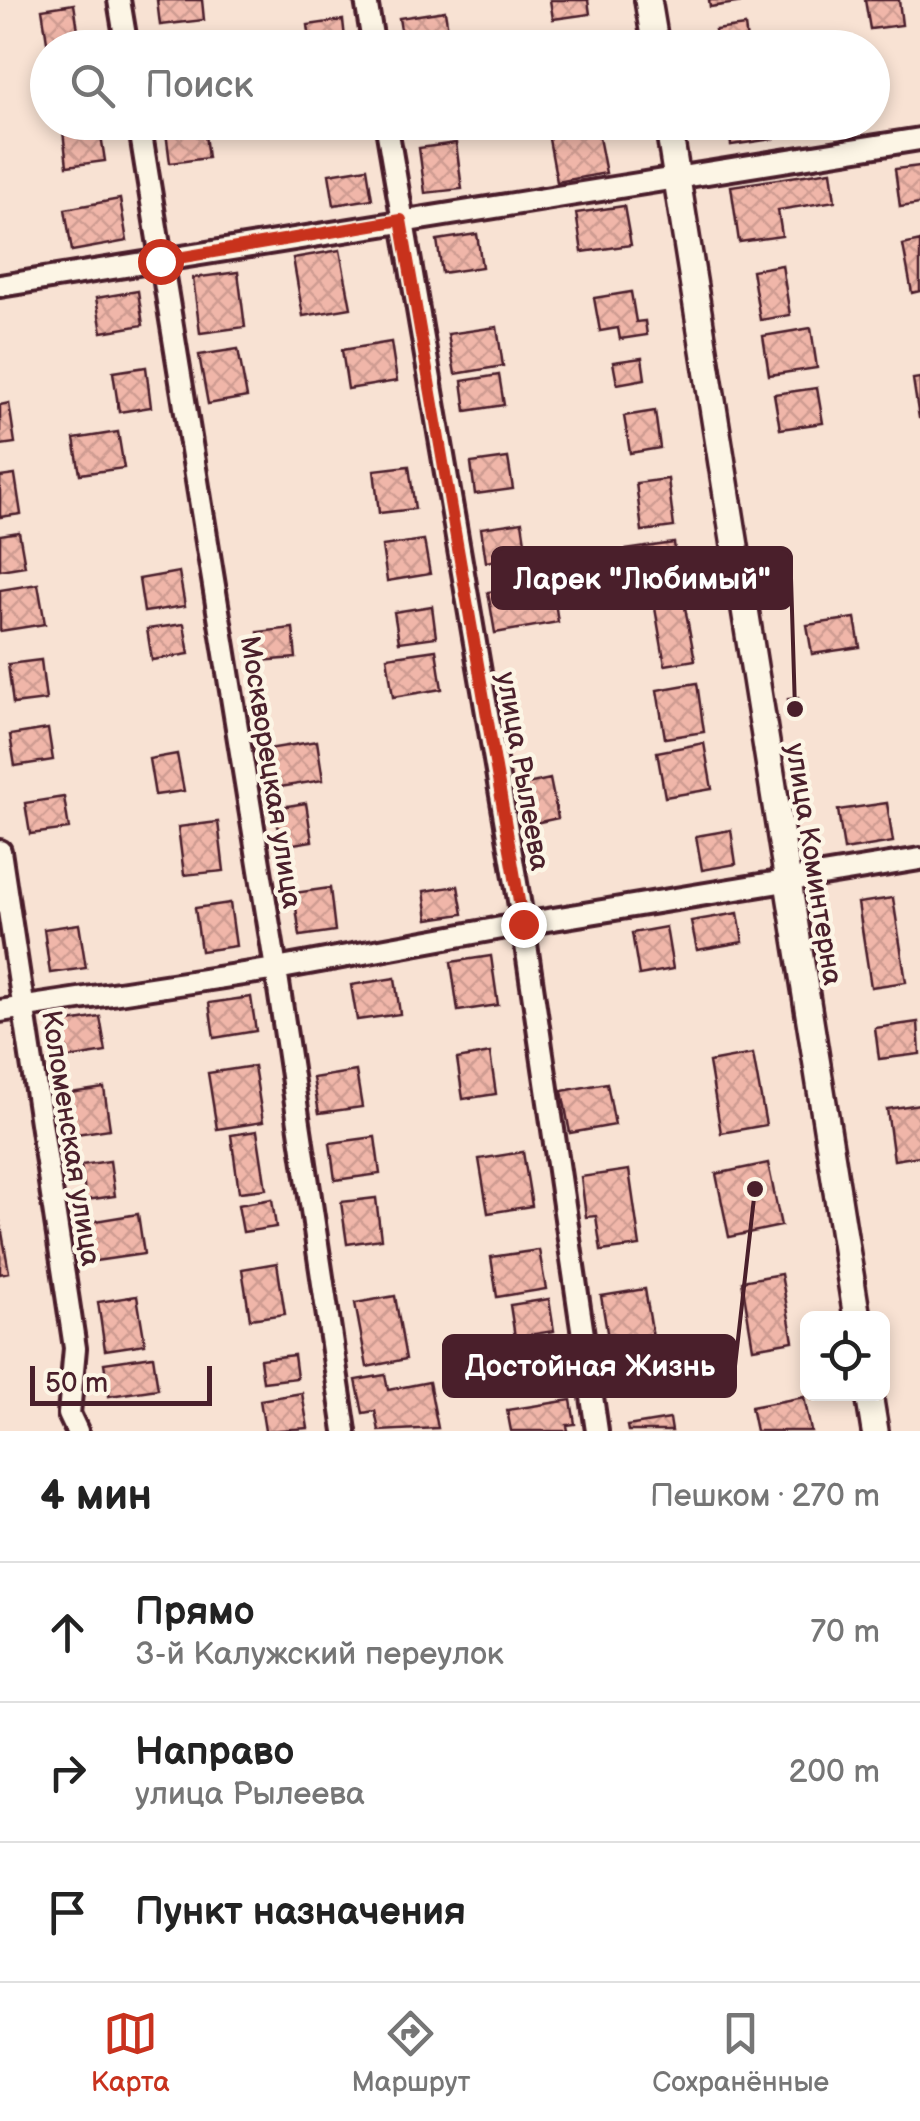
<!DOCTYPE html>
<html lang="ru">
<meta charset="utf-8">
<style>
body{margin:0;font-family:"Balsamiq Sans",sans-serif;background:#f2f2f2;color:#222}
.controls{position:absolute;right:30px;bottom:30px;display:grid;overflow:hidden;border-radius:15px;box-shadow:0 5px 15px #0003}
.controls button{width:90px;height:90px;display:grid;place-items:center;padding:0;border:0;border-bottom:2px solid #e0e0e0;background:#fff;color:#222;font:50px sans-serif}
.scale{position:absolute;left:30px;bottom:25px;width:182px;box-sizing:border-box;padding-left:10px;border:5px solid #4a1f2b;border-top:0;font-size:28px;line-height:35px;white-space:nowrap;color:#4a1f2b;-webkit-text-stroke:8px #fcf5e5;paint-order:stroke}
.stop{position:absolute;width:30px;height:30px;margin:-22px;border:8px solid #c8321e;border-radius:50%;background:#fff}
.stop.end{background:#c8321e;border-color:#fff;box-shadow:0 2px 10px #0008}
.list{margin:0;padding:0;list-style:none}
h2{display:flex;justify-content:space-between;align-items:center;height:130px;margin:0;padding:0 40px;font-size:42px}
h2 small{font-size:32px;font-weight:400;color:#767676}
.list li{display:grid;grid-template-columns:65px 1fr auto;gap:30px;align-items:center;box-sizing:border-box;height:140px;padding:0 40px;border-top:2px solid #e0e0e0}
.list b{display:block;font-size:38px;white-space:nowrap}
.list p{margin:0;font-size:32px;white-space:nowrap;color:#767676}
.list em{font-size:32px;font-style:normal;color:#767676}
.icon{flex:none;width:55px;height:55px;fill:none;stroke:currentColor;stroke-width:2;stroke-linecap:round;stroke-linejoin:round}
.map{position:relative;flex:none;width:920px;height:1431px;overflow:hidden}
.search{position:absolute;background:#fff;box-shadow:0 5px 15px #0003;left:30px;right:30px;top:30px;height:110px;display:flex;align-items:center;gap:25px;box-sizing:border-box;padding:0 35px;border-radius:55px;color:#767676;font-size:38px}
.sheet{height:550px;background:#fff}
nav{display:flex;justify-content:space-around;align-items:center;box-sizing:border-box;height:140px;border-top:2px solid #e0e0e0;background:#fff;font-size:28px;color:#767676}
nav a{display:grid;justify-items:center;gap:5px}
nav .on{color:#c8321e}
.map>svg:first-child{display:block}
</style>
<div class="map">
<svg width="920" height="1431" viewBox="0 0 920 1431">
<defs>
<pattern id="building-cross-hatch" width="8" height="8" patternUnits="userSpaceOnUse" patternTransform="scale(2.5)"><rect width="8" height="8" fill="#f0b6a9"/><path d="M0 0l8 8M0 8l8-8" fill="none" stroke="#cf9c92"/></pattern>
</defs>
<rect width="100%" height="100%" fill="#f8e2d3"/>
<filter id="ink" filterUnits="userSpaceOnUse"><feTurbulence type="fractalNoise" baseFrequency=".01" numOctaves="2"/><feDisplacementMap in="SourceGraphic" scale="20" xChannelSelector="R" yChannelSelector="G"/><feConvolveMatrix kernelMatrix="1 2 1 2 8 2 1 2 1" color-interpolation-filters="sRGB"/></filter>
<g filter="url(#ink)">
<path fill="url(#building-cross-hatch)" stroke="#4a1f2b" stroke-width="2.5" d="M 157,0 L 202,0 L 204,20 L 160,25 Z
M 550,0 L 588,0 L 590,14 L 553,19 Z
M 709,0 L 756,0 L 710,7 Z
M 865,0 L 899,0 L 902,25 L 870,29 Z
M 74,4 L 80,43 L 48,48 L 42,9 Z
M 445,11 L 451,48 L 404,48 L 399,18 Z
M 343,20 L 346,48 L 311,48 L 308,25 Z
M 745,26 L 748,48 L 718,48 L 715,30 Z
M 591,37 L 593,48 L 555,48 L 554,42 Z
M 62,122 L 99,122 L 105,161 L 67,166 Z
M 596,122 L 606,173 L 557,182 L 546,123 Z
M 728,122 L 770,122 L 773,139 L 731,145 Z
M 204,127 L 208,158 L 170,163 L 166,132 Z
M 456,143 L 462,189 L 425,193 L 419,148 Z
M 920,166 L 920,204 L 900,207 L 895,169 Z
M 367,168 L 372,199 L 334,205 L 329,174 Z
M 831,171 L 835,201 L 778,210 L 782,236 L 739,242 L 731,186 Z
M 120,199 L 127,241 L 72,251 L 65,209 Z
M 624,206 L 631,245 L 582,252 L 576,213 Z
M 477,234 L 482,267 L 442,273 L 437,240 Z
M 920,241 L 920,291 L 912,293 L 903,245 Z
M 340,250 L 351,308 L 303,316 L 293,258 Z
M 782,265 L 790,315 L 760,320 L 752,270 Z
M 238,272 L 245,327 L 200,333 L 193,278 Z
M 138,291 L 143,325 L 102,332 L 96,298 Z
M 631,292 L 636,322 L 645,321 L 647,335 L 620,339 L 618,328 L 600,331 L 594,298 Z
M 497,327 L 503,366 L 455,374 L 448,334 Z
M 811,328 L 817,368 L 769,375 L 763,336 Z
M 391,342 L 397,381 L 348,389 L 342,350 Z
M 238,349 L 247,397 L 208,404 L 199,355 Z
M 642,358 L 645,379 L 617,384 L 613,362 Z
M 146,367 L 151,407 L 119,412 L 113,372 Z
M 499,375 L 504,405 L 466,411 L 462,381 Z
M 920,378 L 920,418 L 919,418 L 913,379 Z
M 817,388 L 823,423 L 780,429 L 774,394 Z
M 9,403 L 15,443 L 0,445 L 0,405 Z
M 655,411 L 660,448 L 630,453 L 624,416 Z
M 118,432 L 124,468 L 80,474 L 74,439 Z
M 508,458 L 513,489 L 475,494 L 471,463 Z
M 409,466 L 415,509 L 379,513 L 374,470 Z
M 15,475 L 21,514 L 0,517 L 0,477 Z
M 668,479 L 674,527 L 642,531 L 636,483 Z
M 522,522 L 527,555 L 486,562 L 481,528 Z
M 19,532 L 25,566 L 0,570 L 0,535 Z
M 424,540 L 430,574 L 387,581 L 382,546 Z
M 674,543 L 681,588 L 625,597 L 618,551 Z
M 179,572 L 185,606 L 144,612 L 139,579 Z
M 552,582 L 558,622 L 495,633 L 488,592 Z
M 38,584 L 45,624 L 0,631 L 0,590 Z
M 684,602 L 695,660 L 665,665 L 655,608 Z
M 432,606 L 436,637 L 399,642 L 394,612 Z
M 855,618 L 860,647 L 812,654 L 807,625 Z
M 184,624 L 189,654 L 152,660 L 147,629 Z
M 293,628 L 296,658 L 260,661 L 258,632 Z
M 436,650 L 442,689 L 393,697 L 387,657 Z
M 41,660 L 46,700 L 13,704 L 8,664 Z
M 697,683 L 704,732 L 665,738 L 657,690 Z
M 798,698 L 801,716 L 790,717 L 788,699 Z
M 48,729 L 53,760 L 15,766 L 10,735 Z
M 317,741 L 323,780 L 274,788 L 268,749 Z
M 704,743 L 712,789 L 665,797 L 657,752 Z
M 177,754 L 184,791 L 155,795 L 149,759 Z
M 550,779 L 558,818 L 526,825 L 518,786 Z
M 64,797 L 69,829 L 30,834 L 25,803 Z
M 306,803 L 312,841 L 281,846 L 275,808 Z
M 887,803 L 893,842 L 844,850 L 838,810 Z
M 218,822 L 224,871 L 184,875 L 178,827 Z
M 731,830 L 736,864 L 702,870 L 696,836 Z
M 458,886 L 463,914 L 428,919 L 424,891 Z
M 330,888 L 335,931 L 300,936 L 294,893 Z
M 893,898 L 906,982 L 871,987 L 858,903 Z
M 230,903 L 236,946 L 201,951 L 195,908 Z
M 738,913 L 743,942 L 697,950 L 691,921 Z
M 79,924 L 86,968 L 50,973 L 44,929 Z
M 666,927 L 673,969 L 639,975 L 632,933 Z
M 491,956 L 498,1005 L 458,1011 L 451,962 Z
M 395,978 L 400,1014 L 357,1020 L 351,985 Z
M 251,997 L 256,1031 L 214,1038 L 209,1003 Z
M 100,1017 L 106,1052 L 63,1059 L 57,1024 Z
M 918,1022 L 920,1054 L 879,1059 L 875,1028 Z
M 490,1053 L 496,1094 L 463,1099 L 457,1059 Z
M 753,1054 L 766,1125 L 721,1133 L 709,1062 Z
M 254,1066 L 263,1122 L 217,1129 L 208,1073 Z
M 356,1071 L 362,1107 L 319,1113 L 313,1078 Z
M 607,1083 L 615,1125 L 570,1133 L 562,1091 Z
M 104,1088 L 110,1129 L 76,1134 L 70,1093 Z
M 920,1104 L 920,1156 L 894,1160 L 887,1109 Z
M 257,1131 L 266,1189 L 239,1192 L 231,1135 Z
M 375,1137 L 380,1174 L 335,1180 L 330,1143 Z
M 523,1152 L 532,1206 L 488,1213 L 479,1159 Z
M 110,1161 L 115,1196 L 86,1200 L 81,1165 Z
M 768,1163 L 781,1226 L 729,1237 L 716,1174 Z
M 629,1170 L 640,1246 L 601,1251 L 596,1216 L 586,1217 L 581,1177 Z
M 376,1198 L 381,1239 L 347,1244 L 341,1202 Z
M 272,1199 L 276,1227 L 243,1232 L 238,1205 Z
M 138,1214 L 144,1254 L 95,1261 L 89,1222 Z
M 0,1221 L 9,1272 L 0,1274 Z
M 539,1250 L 546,1289 L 497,1297 L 491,1257 Z
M 277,1263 L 285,1314 L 250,1319 L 242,1269 Z
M 781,1274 L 793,1341 L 753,1348 L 742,1281 Z
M 645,1289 L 654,1343 L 610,1350 L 601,1296 Z
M 137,1296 L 145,1344 L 105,1350 L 98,1302 Z
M 395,1296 L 406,1359 L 367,1367 L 355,1303 Z
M 549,1299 L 554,1331 L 515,1337 L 510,1305 Z
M 294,1355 L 297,1378 L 263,1382 L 260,1359 Z
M 153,1356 L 158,1389 L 109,1396 L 104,1363 Z
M 385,1375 L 388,1390 L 429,1382 L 438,1428 L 379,1431 L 375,1411 L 363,1413 L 356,1380 Z
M 302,1393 L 308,1428 L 265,1431 L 260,1400 Z
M 804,1397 L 811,1431 L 756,1431 L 751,1407 Z
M 571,1400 L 575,1424 L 567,1425 L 568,1431 L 511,1431 L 507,1410 Z
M 670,1419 L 672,1431 L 628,1431 L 627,1426 Z"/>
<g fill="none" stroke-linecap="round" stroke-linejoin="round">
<g stroke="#4a1f2b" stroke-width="28">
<path id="minor" d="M 119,0 L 127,48
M 366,0 L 374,48
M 139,122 L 276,969 L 345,1431
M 386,122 L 523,924 L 597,1431
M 0,286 L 920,139
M 0,851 L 75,1348 L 69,1414 L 77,1431
M 0,1011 L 276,969 L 523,924 L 920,859"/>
</g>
<g stroke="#4a1f2b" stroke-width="32">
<path id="tertiary" d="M 648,0 L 656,48
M 668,122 L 857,1318
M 869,1394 L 875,1431"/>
</g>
<use href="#minor" stroke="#fcf5e5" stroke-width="20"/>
<use href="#tertiary" stroke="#fcf5e5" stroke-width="25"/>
</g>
</g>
<g fill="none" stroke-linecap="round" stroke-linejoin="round" filter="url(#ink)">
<path stroke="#c8321e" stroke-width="12" d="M 160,261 L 401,220 L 523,924"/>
</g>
<g text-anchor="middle" stroke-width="9" stroke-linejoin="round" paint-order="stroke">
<g font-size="28" fill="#4a1f2b" stroke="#fcf5e5">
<text transform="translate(524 771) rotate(80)" y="10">улица Рылеева</text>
<text transform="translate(272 772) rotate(81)" y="10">Москворецкая улица</text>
<text transform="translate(815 864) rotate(81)" y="10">улица Коминтерна</text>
<text transform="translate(72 1138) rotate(81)" y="10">Коломенская улица</text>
</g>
</g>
<path fill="none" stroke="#4a1f2b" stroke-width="4" d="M795 709L791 578M755 1189L735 1366"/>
<g fill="#4a1f2b" stroke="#fcf5e5" stroke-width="4">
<circle cx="795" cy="709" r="10"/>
<circle cx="755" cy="1189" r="10"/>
</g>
<g fill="#4a1f2b" stroke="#4a1f2b" stroke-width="4">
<rect x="493" y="548" width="298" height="60" rx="10"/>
<rect x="444" y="1336" width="291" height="60" rx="10"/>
</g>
<g font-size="30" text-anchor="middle" font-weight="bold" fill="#fff">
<text x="642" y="589">Ларек "Любимый"</text>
<text x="590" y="1376">Достойная Жизнь</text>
</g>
</svg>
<div class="controls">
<button><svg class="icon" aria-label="locate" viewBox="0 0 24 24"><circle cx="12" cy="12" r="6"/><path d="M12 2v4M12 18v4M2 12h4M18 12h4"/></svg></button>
</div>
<div class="scale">50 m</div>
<div class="stop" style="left:160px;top:261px"></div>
<div class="stop end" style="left:523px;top:924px"></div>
<div class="search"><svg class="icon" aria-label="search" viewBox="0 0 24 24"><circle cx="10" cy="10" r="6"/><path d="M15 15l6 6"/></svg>Поиск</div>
</div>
<section class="sheet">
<h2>4 мин<small>Пешком · 270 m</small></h2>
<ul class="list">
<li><svg class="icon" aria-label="ahead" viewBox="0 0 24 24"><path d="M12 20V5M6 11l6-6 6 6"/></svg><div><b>Прямо</b><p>3-й Калужский переулок</p></div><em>70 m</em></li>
<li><svg class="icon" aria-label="right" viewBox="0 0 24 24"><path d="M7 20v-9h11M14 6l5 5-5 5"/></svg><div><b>Направо</b><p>улица Рылеева</p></div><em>200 m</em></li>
<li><svg class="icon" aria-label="arrive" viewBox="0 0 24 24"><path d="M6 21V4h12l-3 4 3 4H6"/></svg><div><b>Пункт назначения</b></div></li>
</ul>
</section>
<nav>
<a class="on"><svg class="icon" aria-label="map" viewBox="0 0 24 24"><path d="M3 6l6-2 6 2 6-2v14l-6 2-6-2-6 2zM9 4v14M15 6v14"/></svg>Карта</a>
<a><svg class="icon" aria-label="directions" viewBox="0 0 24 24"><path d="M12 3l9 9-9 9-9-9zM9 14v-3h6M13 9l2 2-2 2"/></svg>Маршрут</a>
<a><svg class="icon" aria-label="saved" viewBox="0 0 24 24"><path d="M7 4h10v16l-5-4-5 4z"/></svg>Сохранённые</a>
</nav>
